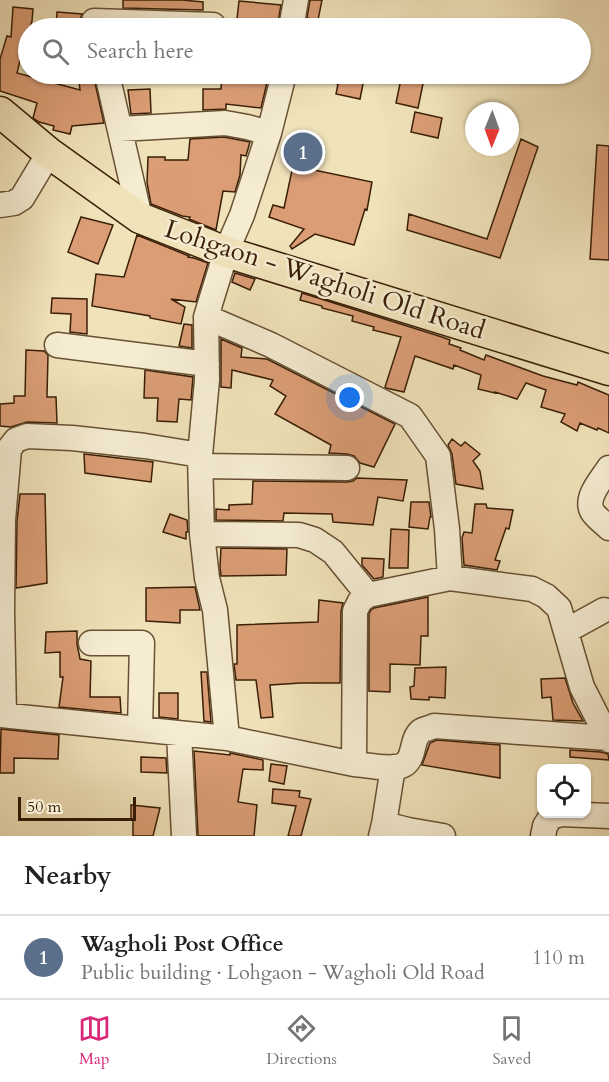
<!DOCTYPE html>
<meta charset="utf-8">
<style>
body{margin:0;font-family:Cardo,serif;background:#f2f2f2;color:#202124}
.controls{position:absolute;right:18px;bottom:18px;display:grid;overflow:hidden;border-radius:12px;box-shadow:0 2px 4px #0004}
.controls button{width:54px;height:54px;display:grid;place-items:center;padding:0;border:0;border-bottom:2px solid #e0e0e0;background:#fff;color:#202124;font:30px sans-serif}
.compass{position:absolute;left:465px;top:102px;width:54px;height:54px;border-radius:50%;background:#fff;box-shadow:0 2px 4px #0004;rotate:181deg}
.scale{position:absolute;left:18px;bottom:15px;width:118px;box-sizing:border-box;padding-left:6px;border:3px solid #3a1f06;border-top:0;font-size:16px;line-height:21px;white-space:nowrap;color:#3a1f06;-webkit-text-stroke:4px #f5ecd2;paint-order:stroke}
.you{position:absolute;left:350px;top:398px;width:21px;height:21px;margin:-15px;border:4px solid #fff;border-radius:50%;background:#1a73e8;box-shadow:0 0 0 9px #1a73e833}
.badge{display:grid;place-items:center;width:39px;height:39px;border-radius:50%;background:#db2777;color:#fff;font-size:20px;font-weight:700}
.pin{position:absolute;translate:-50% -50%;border:3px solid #fff;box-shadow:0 2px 6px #0006}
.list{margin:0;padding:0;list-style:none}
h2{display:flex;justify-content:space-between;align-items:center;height:78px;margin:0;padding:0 24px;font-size:26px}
h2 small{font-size:20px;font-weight:400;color:#757577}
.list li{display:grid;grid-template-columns:39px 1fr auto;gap:18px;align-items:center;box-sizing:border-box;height:84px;padding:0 24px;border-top:2px solid #e0e0e0}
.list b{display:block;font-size:22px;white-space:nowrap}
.list p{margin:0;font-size:20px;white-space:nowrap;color:#757577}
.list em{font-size:20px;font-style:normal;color:#757577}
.icon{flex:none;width:33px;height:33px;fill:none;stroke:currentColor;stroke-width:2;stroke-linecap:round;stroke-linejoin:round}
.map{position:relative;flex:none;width:609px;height:836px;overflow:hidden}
.search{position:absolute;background:#fff;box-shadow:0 2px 4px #0004;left:18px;right:18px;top:18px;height:66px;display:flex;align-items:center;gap:15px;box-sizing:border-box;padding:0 21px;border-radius:33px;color:#757577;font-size:22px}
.sheet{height:162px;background:#fff}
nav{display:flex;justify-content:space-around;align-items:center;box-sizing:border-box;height:84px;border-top:2px solid #e0e0e0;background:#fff;font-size:16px;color:#757577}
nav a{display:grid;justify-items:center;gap:3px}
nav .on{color:#db2777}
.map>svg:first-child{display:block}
</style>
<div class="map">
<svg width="609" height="836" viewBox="0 0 609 836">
<rect width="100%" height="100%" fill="#f0e2b9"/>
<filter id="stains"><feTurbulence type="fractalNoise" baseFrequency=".00333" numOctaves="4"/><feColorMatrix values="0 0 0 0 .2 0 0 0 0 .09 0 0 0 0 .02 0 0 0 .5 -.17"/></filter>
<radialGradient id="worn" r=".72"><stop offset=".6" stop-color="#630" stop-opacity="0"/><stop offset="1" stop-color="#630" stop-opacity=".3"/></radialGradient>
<path fill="#da9d75" stroke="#3a1f06" stroke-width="1.5" d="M 123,0 L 182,0 L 203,2 L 203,10 L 123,8 Z
M 310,0 L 322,0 L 318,20 L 307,18 Z
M 239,1 L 281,5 L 277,28 L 236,28 Z
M 13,7 L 33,9 L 32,21 L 30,28 L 28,28 L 17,73 L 80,90 L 78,74 L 93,74 L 104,123 L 72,126 L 70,134 L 53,130 L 54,126 L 39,122 L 33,118 L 37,103 L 0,91 L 0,59 L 7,36 L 11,37 Z
M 57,12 L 82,14 L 80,20 L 81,28 L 56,28 Z
M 222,74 L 269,74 L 261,108 L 226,104 L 226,109 L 203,110 L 203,89 L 221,89 Z
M 314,74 L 365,74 L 360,99 L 336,94 L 338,84 L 314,78 Z
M 402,74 L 425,74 L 418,108 L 396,103 Z
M 150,89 L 151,113 L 131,114 L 128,90 Z
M 415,112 L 442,118 L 438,138 L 411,132 Z
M 224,137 L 250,142 L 246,156 L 241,155 L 240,175 L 235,192 L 223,191 L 216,230 L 189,219 L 190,217 L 182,216 L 151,204 L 147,183 L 148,157 L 165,157 L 165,160 L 188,160 L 190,139 Z
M 521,139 L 538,147 L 500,258 L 407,230 L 409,214 L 487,239 Z
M 298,140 L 316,144 L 309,169 L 372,182 L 367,210 L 365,209 L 354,245 L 315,234 L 292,249 L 290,246 L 304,229 L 269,217 L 273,205 L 284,208 L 294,161 L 290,159 Z
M 597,145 L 609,146 L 609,260 L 590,259 Z
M 81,217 L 113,225 L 98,264 L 68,252 Z
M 137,235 L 189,256 L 188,257 L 194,258 L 208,263 L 196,302 L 171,299 L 185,307 L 181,324 L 150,318 L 150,316 L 92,306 L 96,274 L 124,277 Z
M 235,273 L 255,279 L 250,290 L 232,282 Z
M 302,293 L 442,337 L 450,340 L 449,344 L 461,348 L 460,350 L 484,360 L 486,355 L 543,376 L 577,385 L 578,382 L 592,388 L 609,395 L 609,433 L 598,428 L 597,430 L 580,423 L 577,431 L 561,422 L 565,414 L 541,407 L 546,390 L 526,383 L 517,399 L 495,392 L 495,393 L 478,389 L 481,375 L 454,365 L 453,369 L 415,356 L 404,392 L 386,388 L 385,387 L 401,337 L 373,330 L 374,327 L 352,321 L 353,316 L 322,308 L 322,306 L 300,300 Z
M 52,298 L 87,299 L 87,334 L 70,332 L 71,314 L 51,313 Z
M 184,324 L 192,325 L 192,348 L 179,346 Z
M 221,339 L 242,348 L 241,357 L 267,359 L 395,424 L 374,467 L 360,463 L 354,456 L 347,454 L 329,453 L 331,445 L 275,414 L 286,396 L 270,386 L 273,380 L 232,370 L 231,388 L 221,387 Z
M 26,350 L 44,351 L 48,355 L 47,397 L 56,397 L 57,423 L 27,422 L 11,427 L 0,426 L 0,404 L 14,403 L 14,396 L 25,396 Z
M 145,370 L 193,377 L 191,400 L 179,399 L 177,422 L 157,421 L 158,398 L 144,398 Z
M 452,439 L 461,446 L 465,442 L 480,454 L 473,461 L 480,471 L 483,489 L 456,484 L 452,454 L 448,445 Z
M 84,454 L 153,462 L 151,482 L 85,473 Z
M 357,478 L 407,480 L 403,501 L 378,497 L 373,525 L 333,522 L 332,514 L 284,513 L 283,521 L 216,520 L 216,509 L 229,510 L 229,505 L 252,504 L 253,481 L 347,482 L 353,481 Z
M 20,494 L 45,494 L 47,583 L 16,588 L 17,521 Z
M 411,502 L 429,502 L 431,517 L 430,517 L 428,529 L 409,527 Z
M 475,504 L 486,504 L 487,508 L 513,510 L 509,529 L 506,528 L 495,560 L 500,561 L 497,570 L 464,565 L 462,538 L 464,532 L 472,533 Z
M 170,514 L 187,520 L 188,532 L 186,532 L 186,539 L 163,532 Z
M 391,529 L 409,530 L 408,568 L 389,568 Z
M 221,548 L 287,549 L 286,575 L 221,576 L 220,567 Z
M 362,558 L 384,559 L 383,577 L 374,579 L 362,565 Z
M 195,587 L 200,610 L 180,610 L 180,623 L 146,621 L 146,588 Z
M 428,597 L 428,636 L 421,636 L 420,665 L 390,664 L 390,692 L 369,691 L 369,614 L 371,610 L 374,608 Z
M 319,600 L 343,603 L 341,611 L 340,683 L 301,683 L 270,685 L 273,717 L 261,718 L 256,680 L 236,680 L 234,664 L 237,664 L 237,625 L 318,622 Z
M 77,631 L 77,644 L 80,659 L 91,661 L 90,697 L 120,697 L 121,713 L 59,707 L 63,677 L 60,677 L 60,652 L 45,653 L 46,632 Z
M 446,667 L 445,698 L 429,697 L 429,700 L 411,699 L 410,687 L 414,686 L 415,668 Z
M 201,672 L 207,672 L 211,722 L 204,721 Z
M 565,678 L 573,703 L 583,721 L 553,720 L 551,697 L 542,698 L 541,679 Z
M 159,693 L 178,693 L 178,719 L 159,717 Z
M 1,729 L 59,735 L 58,759 L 14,758 L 14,773 L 0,773 Z
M 437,740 L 500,745 L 500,778 L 422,765 L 430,743 Z
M 570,750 L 601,752 L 608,754 L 609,760 L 570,757 Z
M 194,751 L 230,755 L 230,753 L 263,760 L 263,770 L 243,769 L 238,802 L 257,805 L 254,836 L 198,836 Z
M 141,757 L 166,758 L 167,773 L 141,772 Z
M 271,764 L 287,766 L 284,784 L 269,781 Z
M 273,789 L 300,791 L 299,797 L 311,799 L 301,836 L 288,836 L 296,806 L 272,803 Z
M 131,805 L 160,808 L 153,836 L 133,836 L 133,820 L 131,820 Z"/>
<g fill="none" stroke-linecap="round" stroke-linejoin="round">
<g stroke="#685033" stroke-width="27">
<path id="minor" d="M 94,21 L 213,25
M 291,28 L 296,0
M 107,74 L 140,218
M 120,129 L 225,123 L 247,127 L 269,133
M 0,205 L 14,203 L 22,198 L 49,153
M 206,317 L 226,252 L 242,215 L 269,133 L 284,74
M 57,345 L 207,364
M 201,466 L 347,468
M 609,468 C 602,479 585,497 592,511 C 595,517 604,523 609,528
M 202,534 L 299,535 L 315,540 L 333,552 L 368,595
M 566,631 L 604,610
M 91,643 L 142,643 L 140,729
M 0,715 L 227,738 L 354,764 L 355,611 L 360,601 L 368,595 L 450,578
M 4,715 L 2,611 L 3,520 L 9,449 L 16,440 L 27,436 L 72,438 L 145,446 L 200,455
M 179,733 L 184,836
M 227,738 L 215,610 L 207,578 L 202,534 L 200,455 L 207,380 L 206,317 L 271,345 L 410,416 L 438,456 L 447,529 L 450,578 L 532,589 L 546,596 L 559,608 L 582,687 L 609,740
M 354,764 C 367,765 389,770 401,766 C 416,761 410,740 421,731 C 424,729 431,728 434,726 L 608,738
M 384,824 L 393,767
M 381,836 L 384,824 L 408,830 L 443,836
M 543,836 L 545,826 L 551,817 L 561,814 L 609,816"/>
</g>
<g stroke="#3a1f06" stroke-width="33">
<path id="major" d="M 0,112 L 49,153 L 140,218 L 226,252 L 609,370"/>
</g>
<use href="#minor" stroke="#f5ecd2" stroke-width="24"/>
<use href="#major" stroke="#f0e2b9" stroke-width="30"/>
</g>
<g text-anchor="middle" stroke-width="5" stroke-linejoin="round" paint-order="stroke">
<g font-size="26" fill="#3a1f06" stroke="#f5ecd2">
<text transform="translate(325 279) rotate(18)" y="9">Lohgaon - Wagholi Old Road</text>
</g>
</g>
<rect width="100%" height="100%" filter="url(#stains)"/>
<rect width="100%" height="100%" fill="url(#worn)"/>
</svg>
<div class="controls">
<button><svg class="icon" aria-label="locate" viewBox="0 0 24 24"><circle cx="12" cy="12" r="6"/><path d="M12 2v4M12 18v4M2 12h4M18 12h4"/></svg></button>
</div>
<svg class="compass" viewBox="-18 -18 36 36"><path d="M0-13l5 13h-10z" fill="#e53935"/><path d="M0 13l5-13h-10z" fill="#757577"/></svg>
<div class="scale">50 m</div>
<div class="you"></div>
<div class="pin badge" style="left:303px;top:152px;background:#5c6f8a">1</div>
<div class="search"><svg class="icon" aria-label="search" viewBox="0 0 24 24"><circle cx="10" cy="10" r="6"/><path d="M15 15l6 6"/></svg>Search here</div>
</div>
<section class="sheet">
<h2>Nearby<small></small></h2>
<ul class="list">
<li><span class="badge" style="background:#5c6f8a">1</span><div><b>Wagholi Post Office</b><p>Public building · Lohgaon - Wagholi Old Road</p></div><em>110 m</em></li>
</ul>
</section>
<nav>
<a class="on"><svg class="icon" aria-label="map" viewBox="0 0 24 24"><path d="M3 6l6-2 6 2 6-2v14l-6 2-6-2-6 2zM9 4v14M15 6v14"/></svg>Map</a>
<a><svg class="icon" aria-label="directions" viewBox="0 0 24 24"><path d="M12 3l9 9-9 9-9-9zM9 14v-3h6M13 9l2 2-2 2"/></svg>Directions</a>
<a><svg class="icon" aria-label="saved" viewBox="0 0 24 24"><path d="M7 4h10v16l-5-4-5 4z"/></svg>Saved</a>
</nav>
